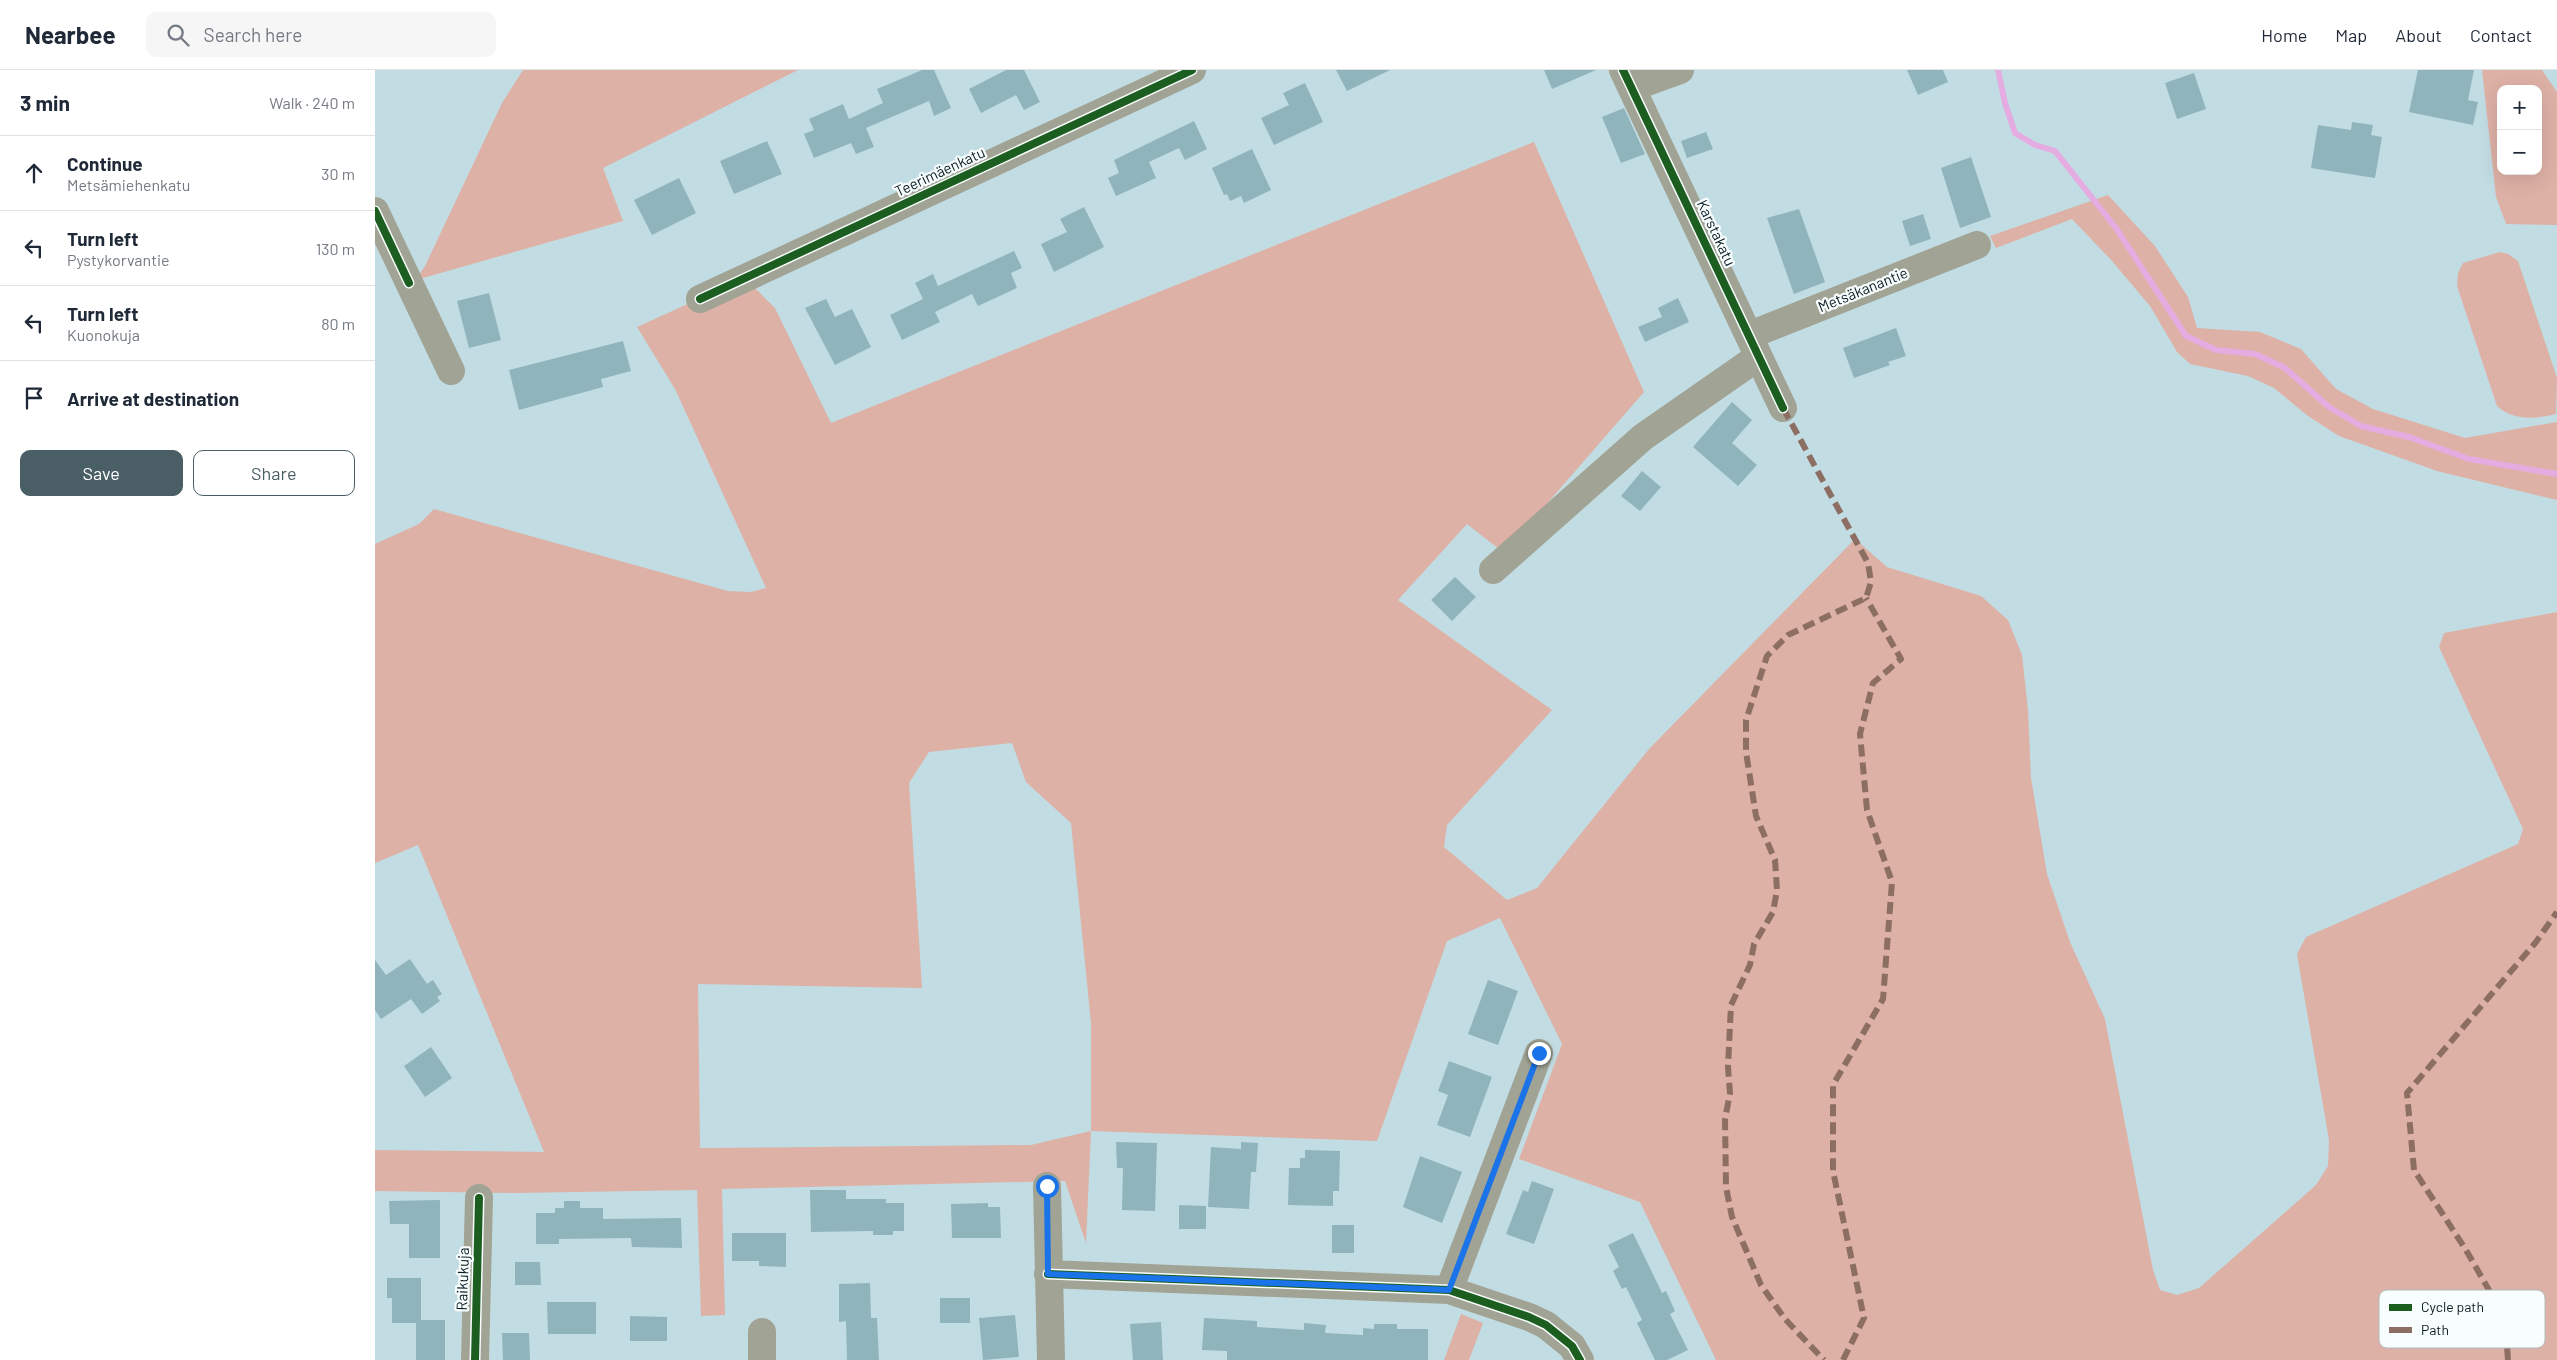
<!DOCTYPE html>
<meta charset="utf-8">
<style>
body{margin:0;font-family:Barlow,sans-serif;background:#f6f6f7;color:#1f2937}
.controls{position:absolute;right:15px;top:15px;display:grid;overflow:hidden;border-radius:10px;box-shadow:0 5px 20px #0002}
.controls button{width:45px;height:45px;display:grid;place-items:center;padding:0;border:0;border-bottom:1px solid #e0e1e3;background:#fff;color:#1f2937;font:25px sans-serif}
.stop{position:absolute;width:15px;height:15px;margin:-11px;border:4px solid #1a73e8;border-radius:50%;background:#fff}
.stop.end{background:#1a73e8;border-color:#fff;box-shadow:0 1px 5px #0008}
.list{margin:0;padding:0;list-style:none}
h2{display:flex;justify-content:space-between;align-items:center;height:65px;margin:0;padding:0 20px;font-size:21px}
h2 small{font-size:16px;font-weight:400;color:#747a83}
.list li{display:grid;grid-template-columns:32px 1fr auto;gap:15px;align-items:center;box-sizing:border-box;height:75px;padding:0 20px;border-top:1px solid #e0e1e3}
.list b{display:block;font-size:19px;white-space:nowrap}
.list p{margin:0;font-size:16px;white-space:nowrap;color:#747a83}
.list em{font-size:16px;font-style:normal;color:#747a83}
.actions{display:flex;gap:10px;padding:15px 20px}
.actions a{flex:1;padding:11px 0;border:1px solid #4a5f65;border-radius:10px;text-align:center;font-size:18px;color:#4a5f65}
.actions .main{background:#4a5f65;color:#fff}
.icon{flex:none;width:28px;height:28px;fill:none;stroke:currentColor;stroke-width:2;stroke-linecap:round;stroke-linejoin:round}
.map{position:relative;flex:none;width:2182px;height:1290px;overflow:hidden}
header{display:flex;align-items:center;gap:30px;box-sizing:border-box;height:70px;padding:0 25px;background:#fff;border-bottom:1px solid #e0e1e3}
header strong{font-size:24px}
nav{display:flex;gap:28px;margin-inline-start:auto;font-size:18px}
.search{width:350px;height:45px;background:#f6f6f7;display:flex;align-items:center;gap:12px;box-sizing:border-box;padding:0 18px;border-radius:10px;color:#747a83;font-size:19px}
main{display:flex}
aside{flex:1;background:#fff}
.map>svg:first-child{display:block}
</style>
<header>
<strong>Nearbee</strong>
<div class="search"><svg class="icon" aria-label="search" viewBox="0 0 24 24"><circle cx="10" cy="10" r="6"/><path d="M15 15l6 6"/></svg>Search here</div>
<nav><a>Home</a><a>Map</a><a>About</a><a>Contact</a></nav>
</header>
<main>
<aside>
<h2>3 min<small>Walk · 240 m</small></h2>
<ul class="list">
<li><svg class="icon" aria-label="ahead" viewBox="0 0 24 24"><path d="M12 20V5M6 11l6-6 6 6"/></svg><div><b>Continue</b><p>Metsämiehenkatu</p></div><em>30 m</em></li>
<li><svg class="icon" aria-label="left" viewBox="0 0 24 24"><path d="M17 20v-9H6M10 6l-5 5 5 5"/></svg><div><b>Turn left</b><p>Pystykorvantie</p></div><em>130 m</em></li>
<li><svg class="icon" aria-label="left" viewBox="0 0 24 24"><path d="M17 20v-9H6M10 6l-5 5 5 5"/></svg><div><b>Turn left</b><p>Kuonokuja</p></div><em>80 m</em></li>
<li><svg class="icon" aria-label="arrive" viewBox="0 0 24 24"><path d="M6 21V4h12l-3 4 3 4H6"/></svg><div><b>Arrive at destination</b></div></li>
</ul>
<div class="actions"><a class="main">Save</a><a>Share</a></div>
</aside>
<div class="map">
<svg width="2182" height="1290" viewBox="0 0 2182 1290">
<rect width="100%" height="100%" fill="#c2dce3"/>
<path fill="#deb1a6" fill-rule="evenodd" d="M 148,0 L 423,0 L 228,98 L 248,151 L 41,210 L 50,196 L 127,33 Z
M 2107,0 L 2167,0 L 2182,22 L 2182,155 L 2131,154 L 2121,127 ZM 2126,19 L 2163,19 L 2163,101 L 2126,101 Z
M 1159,72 L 1269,322 L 1129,483 L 1092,454 L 1023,530 L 1177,640 L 1072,755 L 1069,777 L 1132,830 L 1162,818 L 1274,679 L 1480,469 L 1512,497 L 1606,526 L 1633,550 L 1647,585 L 1653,640 L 1656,708 L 1672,804 L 1695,872 L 1730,949 L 1778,1200 L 1785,1220 L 1802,1225 L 1824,1218 L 1941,1115 L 1953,1096 L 1954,1070 L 1922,884 L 1931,867 L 2143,774 L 2148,759 L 2064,577 L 2069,563 L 2182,542 L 2182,1290 L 1341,1290 L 1265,1132 L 1144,1089 L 1187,974 L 1125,848 L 1072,871 L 1002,1071 L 716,1061 L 711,1173 L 690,1111 L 347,1119 L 350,1245 L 326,1246 L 322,1120 L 142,1123 L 0,1121 L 0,1080 L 169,1082 L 43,775 L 0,793 L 0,474 L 44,454 L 59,439 L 353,521 L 376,522 L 391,518 L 300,319 L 262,257 L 370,208 L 400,238 L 456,353 ZM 637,673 L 651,712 L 696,753 L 716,953 L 716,1061 L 656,1075 L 325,1078 L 323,914 L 547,918 L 534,713 L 554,682 Z
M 1733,125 L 1780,176 L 1813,227 L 1822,258 L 1885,262 L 1926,279 L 1961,319 L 1998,339 L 2090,368 L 2182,352 L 2182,430 L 2062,401 L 1964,366 L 1933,346 L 1899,318 L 1873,306 L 1815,294 L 1802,282 L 1775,236 L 1737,191 L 1697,149 L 1621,178 L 1615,166 Z
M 2125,182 L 2133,184 L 2143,191 L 2182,308 L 2181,344 C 2161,349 2138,351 2122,336 L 2082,216 L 2083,203 L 2088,193 Z
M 1086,1244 L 1108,1253 L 1094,1290 L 1069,1290 Z"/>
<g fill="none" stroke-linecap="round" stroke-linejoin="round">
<path stroke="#e4ace1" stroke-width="6" d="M 1623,0 L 1630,33 L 1640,63 L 1660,75 L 1680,81 L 1741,158 L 1811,266 L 1841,280 L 1880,284 L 1910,298 L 1954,337 L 1986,356 L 2034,367 L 2094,389 L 2182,404"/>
</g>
<path fill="#90b4bc" d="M 547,0 L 559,0 L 576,38 L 559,46 L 554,31 L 491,58 L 499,77 L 481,84 L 476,73 L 439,88 L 429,64 L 439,60 L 434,49 L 468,34 L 474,49 L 508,33 L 502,19 Z
M 631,0 L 649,0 L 665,32 L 649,40 L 641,25 L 606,43 L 594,19 Z
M 961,0 L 1015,0 L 972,21 Z
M 1169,0 L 1221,0 L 1177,19 Z
M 1532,0 L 1568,0 L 1573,12 L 1543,25 Z
M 2043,0 L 2099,0 L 2093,30 L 2103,32 L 2098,55 L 2034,42 Z
M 1819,3 L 1831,39 L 1802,49 L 1790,13 Z
M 930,13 L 948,52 L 899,75 L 886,48 L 914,35 L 908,23 Z
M 1249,38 L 1270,84 L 1246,93 L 1227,47 Z
M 819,51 L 832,79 L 810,90 L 804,78 L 774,92 L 781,108 L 741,126 L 733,108 L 744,103 L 739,90 Z
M 1977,52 L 1998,55 L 1996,65 L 2007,67 L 2000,108 L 1936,98 L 1943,55 L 1976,60 Z
M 1331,62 L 1338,79 L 1312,88 L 1306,71 Z
M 392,71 L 407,104 L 359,124 L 345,91 Z
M 877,79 L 896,120 L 869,133 L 866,126 L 855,131 L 852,124 L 849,125 L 837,98 Z
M 1596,87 L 1616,147 L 1585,158 L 1566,98 Z
M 304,108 L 321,143 L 277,165 L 259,130 Z
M 709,137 L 729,177 L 679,202 L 666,174 L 692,162 L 685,149 Z
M 1424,139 L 1450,212 L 1419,224 L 1392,148 Z
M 1548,144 L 1556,169 L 1535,176 L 1527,151 Z
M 639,181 L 647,198 L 636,203 L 642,218 L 603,236 L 597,224 L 560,242 L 565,252 L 527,270 L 515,245 L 548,229 L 540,213 L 558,204 L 563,216 Z
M 114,223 L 126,270 L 94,278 L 82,231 Z
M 1303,228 L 1314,252 L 1270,272 L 1263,257 L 1287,247 L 1283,238 Z
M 451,229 L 460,247 L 477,239 L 496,277 L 460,295 L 430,238 Z
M 1521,258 L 1531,286 L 1513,292 L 1515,295 L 1479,308 L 1468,278 Z
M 248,271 L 256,301 L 226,309 L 228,317 L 144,340 L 134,300 Z
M 1357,332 L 1377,350 L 1357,373 L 1382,395 L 1363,416 L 1318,377 Z
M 1267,401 L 1286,417 L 1265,441 L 1246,426 Z
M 1080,507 L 1101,527 L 1077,551 L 1056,530 Z
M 35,889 L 52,914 L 58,910 L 67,924 L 62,927 L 65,931 L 47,944 L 36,929 L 6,949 L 0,940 L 0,890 L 11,905 Z
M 1113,910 L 1143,921 L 1123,975 L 1093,964 Z
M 56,977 L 77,1008 L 50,1027 L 29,996 Z
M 1074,991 L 1117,1007 L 1095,1067 L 1062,1055 L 1073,1025 L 1063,1021 Z
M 741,1072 L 782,1073 L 780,1141 L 747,1140 L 748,1098 L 742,1098 Z
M 866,1072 L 883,1073 L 881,1102 L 876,1102 L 874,1139 L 833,1137 L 836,1077 L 866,1079 Z
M 930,1080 L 965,1081 L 964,1121 L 958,1121 L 958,1136 L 913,1135 L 914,1098 L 925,1098 L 925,1088 L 930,1088 Z
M 1045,1086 L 1087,1102 L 1067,1153 L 1028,1137 Z
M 1157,1111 L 1179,1119 L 1159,1174 L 1131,1164 L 1148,1120 L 1153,1122 Z
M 435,1120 L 471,1120 L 471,1129 L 511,1129 L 511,1133 L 529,1133 L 529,1161 L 518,1161 L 518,1165 L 498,1165 L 498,1161 L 436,1162 Z
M 65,1130 L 65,1188 L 34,1188 L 34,1154 L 15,1154 L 14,1131 Z
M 189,1131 L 205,1131 L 205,1138 L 228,1138 L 228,1149 L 306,1148 L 307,1178 L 257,1177 L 256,1168 L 184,1169 L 184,1174 L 161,1174 L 161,1143 L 180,1143 L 180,1138 L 189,1138 Z
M 613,1133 L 613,1137 L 625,1137 L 626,1168 L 577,1168 L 576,1134 Z
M 804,1135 L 831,1136 L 831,1159 L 804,1159 Z
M 957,1155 L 979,1155 L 979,1183 L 957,1183 Z
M 357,1163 L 411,1163 L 411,1197 L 384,1196 L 384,1191 L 357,1191 Z
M 1258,1163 L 1287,1223 L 1291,1221 L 1300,1241 L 1295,1244 L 1313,1280 L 1292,1290 L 1280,1290 L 1262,1253 L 1267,1250 L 1251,1217 L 1247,1219 L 1238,1201 L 1244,1197 L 1233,1175 Z
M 140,1192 L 165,1192 L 166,1215 L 140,1215 Z
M 12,1208 L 46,1208 L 46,1250 L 70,1250 L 70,1290 L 41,1290 L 41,1253 L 17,1253 L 17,1228 L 12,1228 Z
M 495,1213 L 496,1248 L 502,1248 L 504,1290 L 472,1290 L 471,1251 L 464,1252 L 464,1214 Z
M 565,1228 L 595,1228 L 595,1253 L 565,1253 Z
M 172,1232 L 221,1232 L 221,1264 L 173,1264 Z
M 640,1245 L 644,1287 L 608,1290 L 604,1248 Z
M 255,1246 L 292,1247 L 292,1271 L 255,1271 Z
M 829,1248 L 882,1251 L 882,1257 L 929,1260 L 929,1253 L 951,1255 L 950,1263 L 988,1265 L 988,1258 L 999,1259 L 999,1254 L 1022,1254 L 1022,1259 L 1053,1259 L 1053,1290 L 852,1290 L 852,1281 L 827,1280 Z
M 786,1252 L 788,1290 L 758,1290 L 755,1254 Z
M 127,1263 L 154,1263 L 155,1290 L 128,1290 Z"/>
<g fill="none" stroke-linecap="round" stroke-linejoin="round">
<path stroke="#a1a394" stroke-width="28" d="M 1248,0 L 1408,338
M 1258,17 L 1305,0
M 0,141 L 76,301
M 325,229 L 817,0
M 1375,265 L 1602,175
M 1118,500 L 1268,367 L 1383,287
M 672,1116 L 676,1290
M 673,1204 L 1074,1220 L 1154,1247 L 1171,1255 L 1197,1276 L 1205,1290
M 1074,1220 L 1164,983
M 387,1262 L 387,1290
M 100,1290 L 104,1128"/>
<path stroke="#8d6e63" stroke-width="6" stroke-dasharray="12 6" stroke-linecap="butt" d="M 1408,338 L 1493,493 L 1496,512 L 1491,528 L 1413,565 L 1392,586 L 1371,650 L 1371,682 L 1381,746 L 1400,790 L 1402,820 L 1398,842 L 1379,874 L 1375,895 L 1356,935 L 1353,997 L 1355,1023 L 1350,1049 L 1351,1117 L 1357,1147 L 1386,1215 L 1410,1249 L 1449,1290
M 1468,1290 L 1489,1248 L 1458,1101 L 1458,1015 L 1508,929 L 1517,812 L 1492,740 L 1485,664 L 1498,613 L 1526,589 L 1491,528
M 2133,1290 L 2130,1248 L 2091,1180 L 2039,1100 L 2032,1023 L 2161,872 L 2182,842"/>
<g stroke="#f8fdfe" stroke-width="11">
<path id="cycleway" d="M 1248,0 L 1408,338
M 0,141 L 34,213
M 325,229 L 817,0
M 673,1204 L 1074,1220 L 1154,1247 L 1171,1255 L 1197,1276 L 1205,1290
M 100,1290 L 104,1128"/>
</g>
<use href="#cycleway" stroke="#1b5e20" stroke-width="8"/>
</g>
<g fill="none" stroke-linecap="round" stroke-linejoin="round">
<path stroke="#1a73e8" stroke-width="6" d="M 672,1116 L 673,1204 L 1074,1220 L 1164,983"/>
</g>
<g text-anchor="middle" stroke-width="4.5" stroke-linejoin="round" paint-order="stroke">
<g font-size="15" fill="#091c21" stroke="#f8fdfe">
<text transform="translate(565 102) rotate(-25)" y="5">Teerimäenkatu</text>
<text transform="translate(1341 163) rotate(65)" y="5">Karstakatu</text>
<text transform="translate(1488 220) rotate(-22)" y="5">Metsäkanantie</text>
<text transform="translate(88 1209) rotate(-88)" y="5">Raikukuja</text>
</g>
</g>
<rect x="2004" y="1220" width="166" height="58" rx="8" fill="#f8fdfe" stroke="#b0babc" stroke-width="1"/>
<rect x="2014" y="1234" width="23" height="7" fill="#1b5e20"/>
<rect x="2014" y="1257" width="23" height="6" fill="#8d6e63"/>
<g font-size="14" fill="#091c21">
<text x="2046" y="1242">Cycle path</text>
<text x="2046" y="1265">Path</text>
</g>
</svg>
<div class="controls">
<button>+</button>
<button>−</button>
</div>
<div class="stop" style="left:672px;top:1116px"></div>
<div class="stop end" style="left:1164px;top:983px"></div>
</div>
</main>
